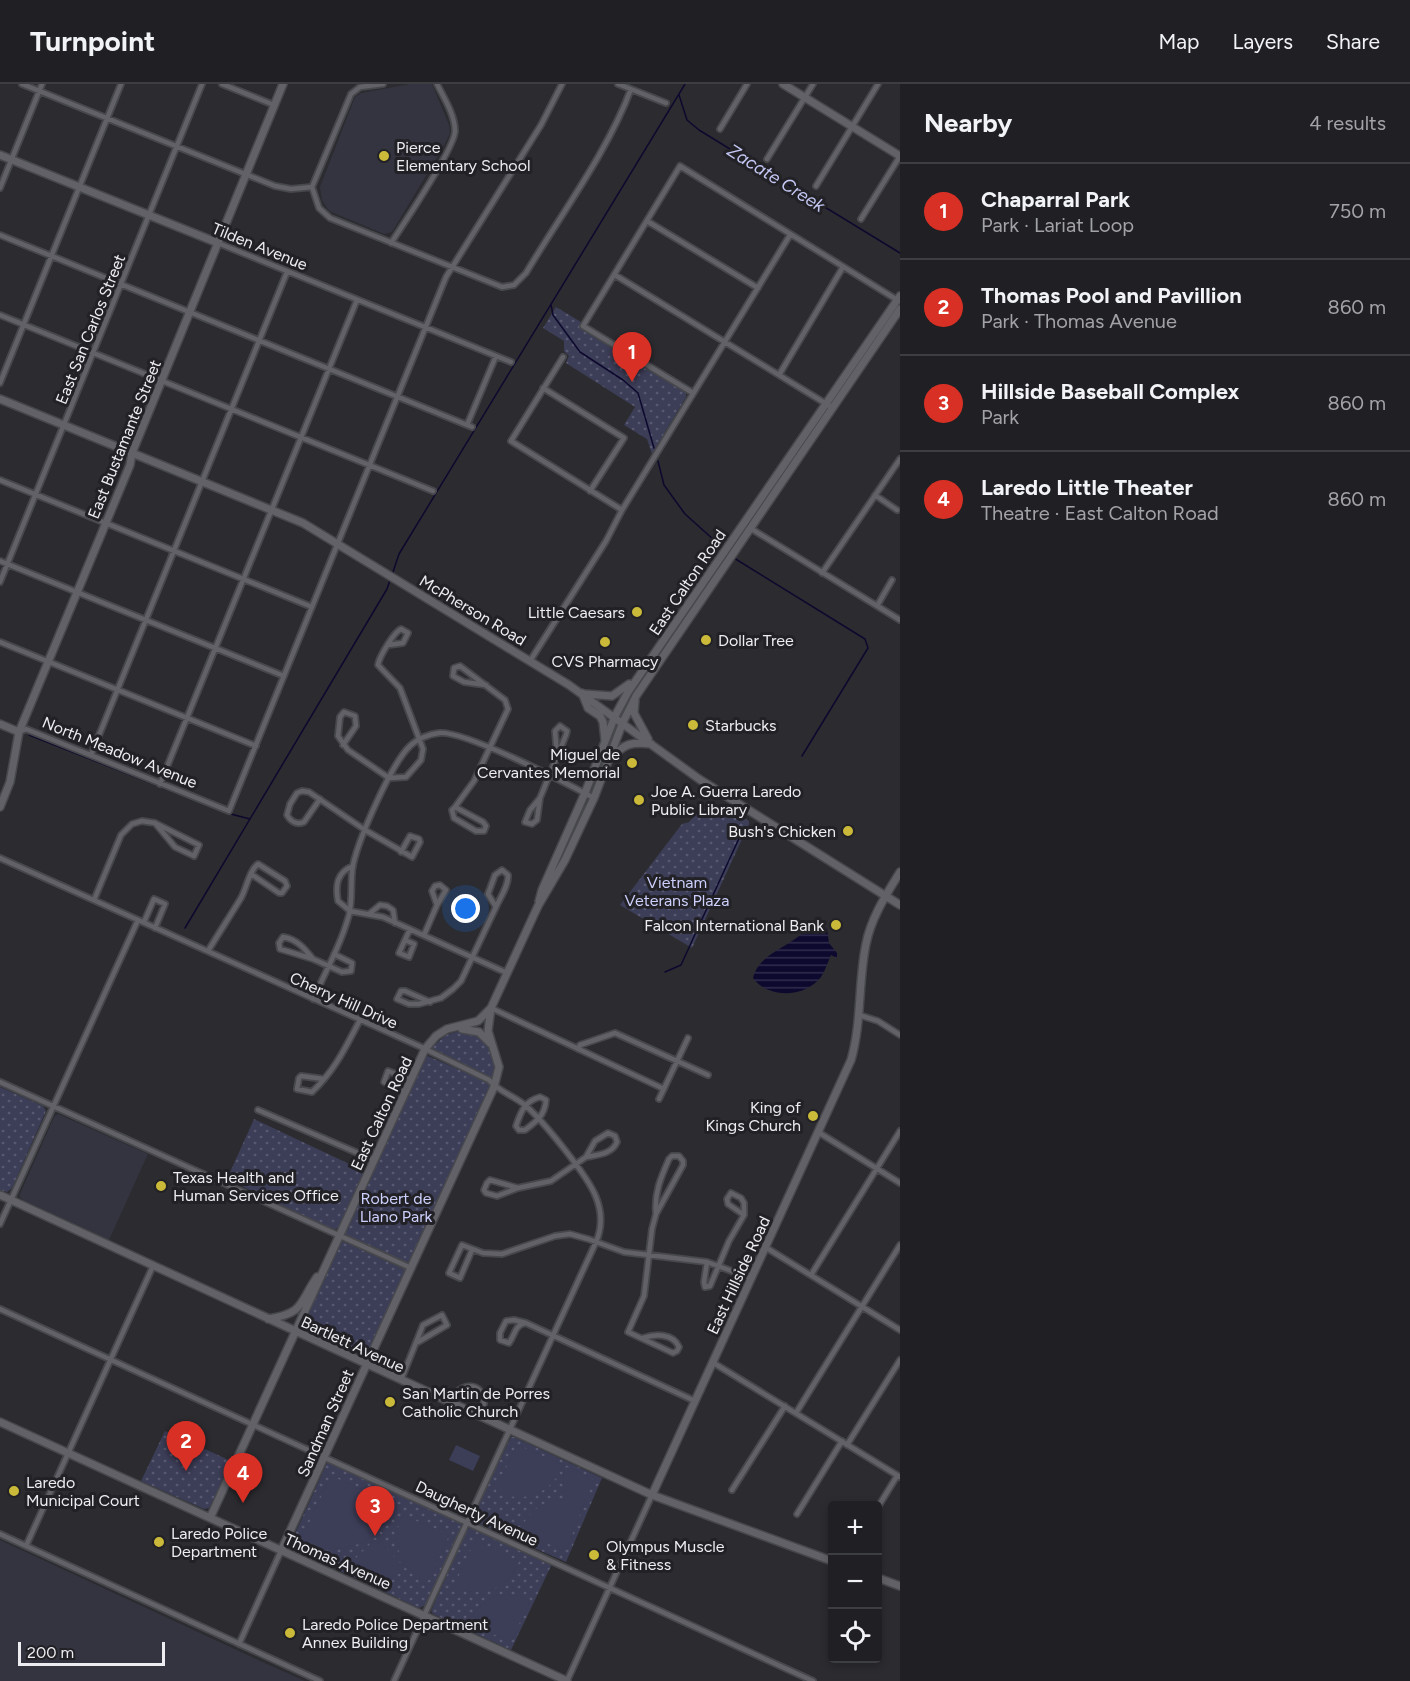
<!DOCTYPE html>
<meta charset="utf-8">
<style>
body{margin:0;font-family:Figtree,sans-serif;background:#28282c;color:#f1f3f6}
.controls{position:absolute;right:18px;bottom:18px;display:grid;overflow:hidden;border-radius:6px;box-shadow:0 3px 9px #0003}
.controls button{width:54px;height:54px;display:grid;place-items:center;padding:0;border:0;border-bottom:2px solid #3d3e41;background:#202024;color:#f1f3f6;font:30px sans-serif}
.scale{position:absolute;left:18px;bottom:15px;width:147px;box-sizing:border-box;padding-left:6px;border:3px solid #ededf1;border-top:0;font-size:16px;line-height:21px;white-space:nowrap;color:#ededf1;-webkit-text-stroke:4px #212126;paint-order:stroke}
.you{position:absolute;left:466px;top:825px;width:21px;height:21px;margin:-15px;border:4px solid #fff;border-radius:50%;background:#1a73e8;box-shadow:0 0 0 9px #1a73e833}
.badge{display:grid;place-items:center;width:39px;height:39px;border-radius:50%;background:#d93025;color:#fff;font-size:20px;font-weight:700}
.pin{position:absolute;translate:-50% -50px;filter:drop-shadow(0 2px 3px #0008)}
.pin::after{content:'';position:absolute;top:32px;width:21px;height:18px;background:inherit;clip-path:polygon(0 0,100% 0,50% 100%)}
.list{margin:0;padding:0;list-style:none}
h2{display:flex;justify-content:space-between;align-items:center;height:78px;margin:0;padding:0 24px;font-size:26px}
h2 small{font-size:20px;font-weight:400;color:#a2a3a6}
.list li{display:grid;grid-template-columns:39px 1fr auto;gap:18px;align-items:center;box-sizing:border-box;height:96px;padding:0 24px;border-top:2px solid #3d3e41}
.list b{display:block;font-size:22px;white-space:nowrap}
.list p{margin:0;font-size:20px;white-space:nowrap;color:#a2a3a6}
.list em{font-size:20px;font-style:normal;color:#a2a3a6}
.icon{flex:none;width:33px;height:33px;fill:none;stroke:currentColor;stroke-width:2;stroke-linecap:round;stroke-linejoin:round}
.map{position:relative;flex:none;width:900px;height:1597px;overflow:hidden}
header{display:flex;align-items:center;gap:36px;box-sizing:border-box;height:84px;padding:0 30px;background:#202024;border-bottom:2px solid #3d3e41}
header strong{font-size:28px}
nav{display:flex;gap:33px;margin-inline-start:auto;font-size:21px}
main{display:flex}
aside{flex:1;background:#202024}
.map>svg:first-child{display:block}
</style>
<header>
<strong>Turnpoint</strong>
<nav><a>Map</a><a>Layers</a><a>Share</a></nav>
</header>
<main>
<div class="map">
<svg width="900" height="1597" viewBox="0 0 900 1597">
<defs>
<pattern id="grass-dots" width="8" height="8" patternUnits="userSpaceOnUse" patternTransform="scale(1.5)"><rect width="8" height="8" fill="#3c3d57"/><path d="M2 2h.1M6 6h.1" fill="none" stroke="#585970" stroke-width="1.8" stroke-linecap="round"/></pattern>
<pattern id="water-rules" width="6" height="5" patternUnits="userSpaceOnUse" patternTransform="scale(1.5)"><rect width="6" height="5" fill="#0d092e"/><path d="M0 2.5h6" fill="none" stroke="#312d4d"/></pattern>
</defs>
<rect width="100%" height="100%" fill="#2b2b30"/>
<path fill="#33343f" d="M 410,0 L 432,0 L 449,41 L 450,49 L 445,60 L 392,148 L 384,150 L 329,127 L 322,116 L 320,103 L 355,13 L 361,9 Z
M 58,1030 L 148,1070 L 109,1156 L 23,1116 L 19,1112 L 54,1033 Z
M 0,1456 L 258,1576 L 305,1597 L 0,1597 Z"/>
<path fill="url(#grass-dots)" d="M 556,223 L 581,238 L 580,242 L 581,245 L 686,309 L 686,313 L 652,370 L 647,355 L 624,341 L 635,323 L 566,279 L 569,272 L 564,267 L 564,257 L 543,244 Z
M 723,721 L 749,737 L 749,740 L 692,864 L 620,821 L 682,740 L 689,738 L 700,726 Z
M 462,946 C 486,953 501,967 493,995 L 431,964 L 446,951 Z
M 428,972 L 487,998 L 490,1002 L 489,1006 L 413,1174 L 410,1178 L 405,1179 L 349,1154 L 346,1150 L 346,1145 L 425,974 Z
M 0,1003 L 43,1022 L 46,1027 L 12,1104 L 7,1108 L 0,1106 Z
M 254,1035 L 362,1086 L 364,1092 L 340,1143 L 333,1146 L 227,1095 Z
M 342,1157 L 406,1186 L 370,1267 L 367,1271 L 304,1241 L 315,1213 Z
M 165,1347 L 231,1377 L 219,1406 L 209,1424 L 204,1425 L 141,1397 Z
M 511,1353 L 514,1353 L 602,1394 L 566,1478 L 473,1437 L 472,1434 Z
M 327,1379 L 330,1379 L 461,1439 L 462,1443 L 426,1521 L 419,1524 L 289,1463 Z
M 471,1443 L 552,1480 L 511,1566 L 433,1530 L 431,1527 L 467,1446 Z"/>
<path fill="#3c3d57" d="M 456,1361 L 480,1372 L 473,1387 L 449,1376 Z
M 520,1362 L 563,1381 C 552,1410 522,1421 496,1407 L 515,1364 Z
M 567,1383 L 592,1394 L 593,1397 L 567,1464 L 562,1466 L 520,1447 C 529,1425 547,1414 570,1416 C 562,1405 560,1395 567,1383 Z
M 334,1393 L 396,1421 C 381,1460 338,1476 301,1457 L 329,1395 Z
M 403,1431 L 446,1450 L 448,1454 L 428,1497 C 400,1487 389,1457 403,1431 Z
M 374,1456 L 378,1456 L 405,1484 C 388,1502 363,1503 346,1484 Z
M 478,1457 L 519,1478 C 508,1505 480,1516 454,1502 L 474,1459 Z
M 503,1510 L 518,1512 L 530,1517 L 512,1555 L 508,1557 L 469,1539 C 476,1523 487,1514 503,1510 Z"/>
<path fill="url(#water-rules)" d="M 812,836 L 817,838 L 827,845 L 829,859 L 837,869 L 837,874 L 831,871 C 828,878 825,887 821,893 C 805,914 768,915 753,894 C 760,865 801,862 812,836 Z"/>
<g fill="none" stroke-linecap="round" stroke-linejoin="round">
<path stroke="#0d092e" stroke-width="1.5" d="M 679,11 L 687,36 L 699,46 L 900,169
M 551,221 L 553,231 L 580,268 L 623,296 L 638,309 L 654,364
M 658,377 L 664,401 L 685,430 L 724,465
M 734,474 L 865,555 L 868,564 L 802,672
M 392,491 L 399,470 L 685,0
M 29,651 L 227,729 L 250,735
M 754,747 L 759,744
M 185,844 L 387,505 L 390,496
M 665,888 L 681,881 L 741,750 L 746,747"/>
<g stroke="#47484c" stroke-width="8">
<path id="street" d="M 22,0 L 275,102 L 291,105 L 312,103 L 319,124 L 330,134 L 502,203 L 514,201 L 526,189 C 561,130 607,69 631,5
M 222,0 L 274,21
M 618,0 L 666,19
M 720,45 L 747,0
M 767,75 L 813,0
M 816,102 L 878,0
M 312,103 L 351,10 L 360,3 L 383,0
M 0,104 L 42,0
M 861,135 L 900,72
M 647,137 L 758,204
M 0,151 L 472,343
M 218,159 L 511,278
M 391,159 C 403,141 455,63 455,47 C 455,31 444,14 437,0
M 615,191 L 833,324
M 0,231 L 433,407
M 563,273 L 511,357 L 622,426
M 779,291 L 843,183
M 0,299 L 121,0
M 543,304 L 624,354 L 590,407
M 693,309 L 583,242 L 680,82 L 899,217
M 467,341 L 496,272
M 0,396 L 312,523
M 875,411 L 897,426
M 750,444 L 900,536
M 0,477 L 284,592
M 822,489 L 900,375
M 0,498 L 202,0
M 877,522 L 892,496
M 0,558 L 256,662
M 530,577 L 606,457 L 622,426 L 790,151
M 19,648 L 26,645 L 229,727 L 446,193 L 541,41 L 562,0
M 343,661 L 356,642 L 355,632 L 344,628 L 340,633 L 338,652 L 348,666 L 389,694 L 406,693 L 421,676 L 423,665 L 400,604 L 378,581 C 379,573 394,548 401,545 L 408,549 L 403,559 L 388,561
M 91,671 L 287,188
M 160,700 L 357,216
M 540,714 L 530,726 L 525,738 L 532,740 L 537,736 L 540,714 L 566,651 L 567,647 L 560,642 L 555,647 L 557,670
M 320,715 L 304,738 C 297,741 291,738 287,731 L 290,720 L 297,709 L 302,707 L 309,708 L 365,746 L 412,773 L 420,758 L 419,755 L 410,752 L 401,768
M 455,723 L 483,738 L 486,742 L 484,747 L 476,747 L 454,734 L 452,726 L 455,723 L 474,697 L 508,625 L 505,616 L 460,582 L 454,584 L 453,592 L 464,598 L 486,601
M 0,774 L 419,962 L 489,996 C 499,1008 515,1012 526,1022 C 544,1038 588,1092 596,1113 C 602,1128 602,1144 596,1158 L 394,1597
M 353,782 C 337,788 335,801 338,817 L 350,827 L 383,833 L 507,889
M 94,816 L 121,751 L 132,740 L 142,737 L 155,739 L 199,761 L 194,772 L 175,763 L 155,739
M 369,830 L 380,821 L 387,822 L 393,826 L 395,839
M 144,838 L 154,815 L 165,820 L 155,844
M 424,851 L 437,821 L 446,806 L 440,801 L 435,802 L 432,807 L 437,821
M 405,856 L 414,860 L 409,873 L 399,869 L 410,845
M 208,867 C 219,849 230,832 241,814 C 247,803 249,787 258,780 L 285,797 L 287,802 L 282,809 L 279,809 L 251,790
M 313,875 C 305,865 297,855 283,853 L 279,859 L 280,865 L 313,875 L 342,888 L 351,887 L 352,879 L 334,870
M 313,915 C 326,887 341,860 349,831 C 353,815 350,797 353,781 C 359,754 391,680 410,662 C 417,655 429,650 439,649 C 464,646 566,699 594,714
M 430,918 L 405,907 L 401,907 L 397,915 L 409,920 L 419,920 L 441,914 L 453,905 L 461,897 L 496,823 C 500,814 509,801 508,791 L 502,786 L 495,791 L 488,810 L 496,823
M 491,924 L 664,1005
M 859,931 L 878,937 L 900,951
M 578,965 L 580,961 L 615,949 L 708,991
M 324,995 L 301,992 L 299,994 L 297,1005 L 312,1008 C 336,985 345,964 360,936
M 0,998 L 411,1184
M 405,1008 L 384,998 L 388,987 L 411,996
M 540,1013 L 546,1016 C 545,1031 537,1037 525,1046 L 519,1046 L 516,1042 C 521,1027 525,1017 540,1013 Z
M 659,1015 L 688,954
M 258,1026 L 374,1076
M 818,1048 L 900,1099
M 518,1104 L 490,1096 L 487,1099 L 484,1106 L 486,1109 L 497,1112 L 518,1104 L 551,1097 L 586,1073 L 595,1057 L 608,1049 L 615,1052 L 617,1058 C 612,1070 598,1071 586,1073
M 0,1140 L 138,836
M 765,1163 L 900,1246
M 472,1166 L 460,1194 L 449,1189 L 462,1161 L 483,1169 L 502,1170 L 555,1152 L 570,1150 L 588,1155 L 624,1168 L 707,1178 L 751,1194
M 707,1178 L 704,1198 L 705,1203 L 710,1202 L 729,1157 L 744,1131 L 744,1119 L 741,1114 L 731,1109 L 727,1115 L 728,1120 L 744,1131
M 811,1191 L 900,1047
M 0,1225 L 813,1597
M 526,1239 C 515,1240 515,1251 509,1259 L 500,1256 L 500,1249 L 506,1237 L 514,1236 L 526,1239 L 695,1317
M 643,1254 C 655,1250 673,1249 679,1263 L 677,1267 L 673,1269 L 628,1248 L 644,1212 L 652,1145 L 656,1130 L 683,1081 L 683,1077 L 679,1072 L 672,1072 L 669,1075 C 661,1093 654,1109 656,1130
M 712,1278 L 900,1393
M 401,1296 L 423,1241 L 442,1231 L 447,1241 L 418,1258
M 449,1318 C 465,1290 493,1302 481,1333
M 796,1329 L 900,1161
M 847,1361 L 900,1276
M 732,1406 L 785,1322
M 878,1423 L 897,1392
M 797,1430 L 842,1357
M 0,1450 L 320,1597
M 26,1462 L 153,1182
M 239,1560 L 281,1467
M 567,1597 L 652,1411"/>
</g>
<g stroke="#47484c" stroke-width="10">
<path id="secondary" d="M 783,0 L 900,72
M 0,71 L 218,159
M 0,315 L 303,439 L 569,601 L 699,695 L 900,821
M 582,609 L 588,624 L 600,632 L 603,638 L 605,656
M 585,610 L 612,612 L 629,600
M 635,616 L 634,629 L 648,655
M 0,640 L 19,648
M 612,674 C 624,659 632,658 651,660
M 0,723 L 10,698 L 19,648 L 130,381 L 132,369 L 283,0
M 539,817 L 542,806 L 585,709 L 615,632 L 628,608 L 900,212
M 462,945 L 479,948 L 490,959
M 0,1111 L 652,1411 L 832,1477
M 268,1235 C 305,1229 299,1219 317,1193
M 0,1338 L 567,1597
M 652,1411 L 851,976 C 862,938 858,898 866,860 C 871,834 886,811 900,788
M 210,1434 L 425,965 L 436,952 L 447,945 L 478,937 L 491,924
M 281,1467 L 494,1003 L 499,983 L 488,947 L 491,924 L 538,822 L 565,776 L 594,714 L 623,638 L 636,612 L 900,225
M 878,1494 L 900,1502"/>
</g>
<use href="#street" stroke="#616167" stroke-width="4.5"/>
<use href="#secondary" stroke="#616167" stroke-width="7"/>
</g>
<g fill="#cbba39" stroke="#212126" stroke-width="2">
<circle cx="384" cy="72" r="6"/>
<circle cx="637" cy="528" r="6"/>
<circle cx="706" cy="556" r="6"/>
<circle cx="605" cy="558" r="6"/>
<circle cx="693" cy="641" r="6"/>
<circle cx="632" cy="679" r="6"/>
<circle cx="639" cy="716" r="6"/>
<circle cx="848" cy="747" r="6"/>
<circle cx="836" cy="841" r="6"/>
<circle cx="813" cy="1032" r="6"/>
<circle cx="161" cy="1102" r="6"/>
<circle cx="390" cy="1318" r="6"/>
<circle cx="14" cy="1407" r="6"/>
<circle cx="159" cy="1458" r="6"/>
<circle cx="594" cy="1471" r="6"/>
<circle cx="290" cy="1549" r="6"/>
</g>
<g text-anchor="middle" stroke-width="6" stroke-linejoin="round" paint-order="stroke">
<g font-size="16" fill="#ededf1" stroke="#212126" text-anchor="start">
<text x="396" y="69">Pierce<tspan x="396" dy="18">Elementary School</tspan></text>
<text x="625" y="534" text-anchor="end">Little Caesars</text>
<text x="718" y="562">Dollar Tree</text>
<text x="605" y="583" text-anchor="middle">CVS Pharmacy</text>
<text x="705" y="647">Starbucks</text>
<text x="620" y="676" text-anchor="end">Miguel de<tspan x="620" dy="18">Cervantes Memorial</tspan></text>
<text x="651" y="713">Joe A. Guerra Laredo<tspan x="651" dy="18">Public Library</tspan></text>
<text x="836" y="753" text-anchor="end">Bush's Chicken</text>
<text x="824" y="847" text-anchor="end">Falcon International Bank</text>
<text x="801" y="1029" text-anchor="end">King of<tspan x="801" dy="18">Kings Church</tspan></text>
<text x="173" y="1099">Texas Health and<tspan x="173" dy="18">Human Services Office</tspan></text>
<text x="402" y="1315">San Martin de Porres<tspan x="402" dy="18">Catholic Church</tspan></text>
<text x="26" y="1404">Laredo<tspan x="26" dy="18">Municipal Court</tspan></text>
<text x="171" y="1455">Laredo Police<tspan x="171" dy="18">Department</tspan></text>
<text x="606" y="1468">Olympus Muscle<tspan x="606" dy="18">&amp; Fitness</tspan></text>
<text x="302" y="1546">Laredo Police Department<tspan x="302" dy="18">Annex Building</tspan></text>
</g>
<g font-size="16" fill="#ededf1" stroke="#212126">
<text transform="translate(260 162) rotate(22)" y="6">Tilden Avenue</text>
<text transform="translate(90 245) rotate(-68)" y="6">East San Carlos Street</text>
<text transform="translate(124 355) rotate(-68)" y="6">East Bustamante Street</text>
<text transform="translate(687 498) rotate(-56)" y="6">East Calton Road</text>
<text transform="translate(473 526) rotate(31)" y="6">McPherson Road</text>
<text transform="translate(120 668) rotate(22)" y="6">North Meadow Avenue</text>
<text transform="translate(344 916) rotate(24)" y="6">Cherry Hill Drive</text>
<text transform="translate(381 1029) rotate(-65)" y="6">East Calton Road</text>
<text transform="translate(738 1191) rotate(-65)" y="6">East Hillside Road</text>
<text transform="translate(353 1260) rotate(25)" y="6">Bartlett Avenue</text>
<text transform="translate(325 1339) rotate(-66)" y="6">Sandman Street</text>
<text transform="translate(477 1429) rotate(25)" y="6">Daugherty Avenue</text>
<text transform="translate(338 1477) rotate(24)" y="6">Thomas Avenue</text>
</g>
<g font-size="16" fill="#cdd0fc" stroke="#212126">
<text x="677" y="804">Vietnam<tspan x="677" dy="18">Veterans Plaza</tspan></text>
<text x="396" y="1120">Robert de<tspan x="396" dy="18">Llano Park</tspan></text>
</g>
<g font-size="18" font-style="italic" fill="#c5c8f4" stroke="#212126">
<text transform="translate(776 94) rotate(32)" y="6">Zacate Creek</text>
</g>
</g>
</svg>
<div class="controls">
<button>+</button>
<button>−</button>
<button><svg class="icon" aria-label="locate" viewBox="0 0 24 24"><circle cx="12" cy="12" r="6"/><path d="M12 2v4M12 18v4M2 12h4M18 12h4"/></svg></button>
</div>
<div class="scale">200 m</div>
<div class="you"></div>
<div class="pin badge" style="left:632px;top:298px">1</div>
<div class="pin badge" style="left:186px;top:1387px">2</div>
<div class="pin badge" style="left:375px;top:1452px">3</div>
<div class="pin badge" style="left:243px;top:1419px">4</div>
</div>
<aside>
<h2>Nearby<small>4 results</small></h2>
<ul class="list">
<li><span class="badge">1</span><div><b>Chaparral Park</b><p>Park · Lariat Loop</p></div><em>750 m</em></li>
<li><span class="badge">2</span><div><b>Thomas Pool and Pavillion</b><p>Park · Thomas Avenue</p></div><em>860 m</em></li>
<li><span class="badge">3</span><div><b>Hillside Baseball Complex</b><p>Park</p></div><em>860 m</em></li>
<li><span class="badge">4</span><div><b>Laredo Little Theater</b><p>Theatre · East Calton Road</p></div><em>860 m</em></li>
</ul>
</aside>
</main>
